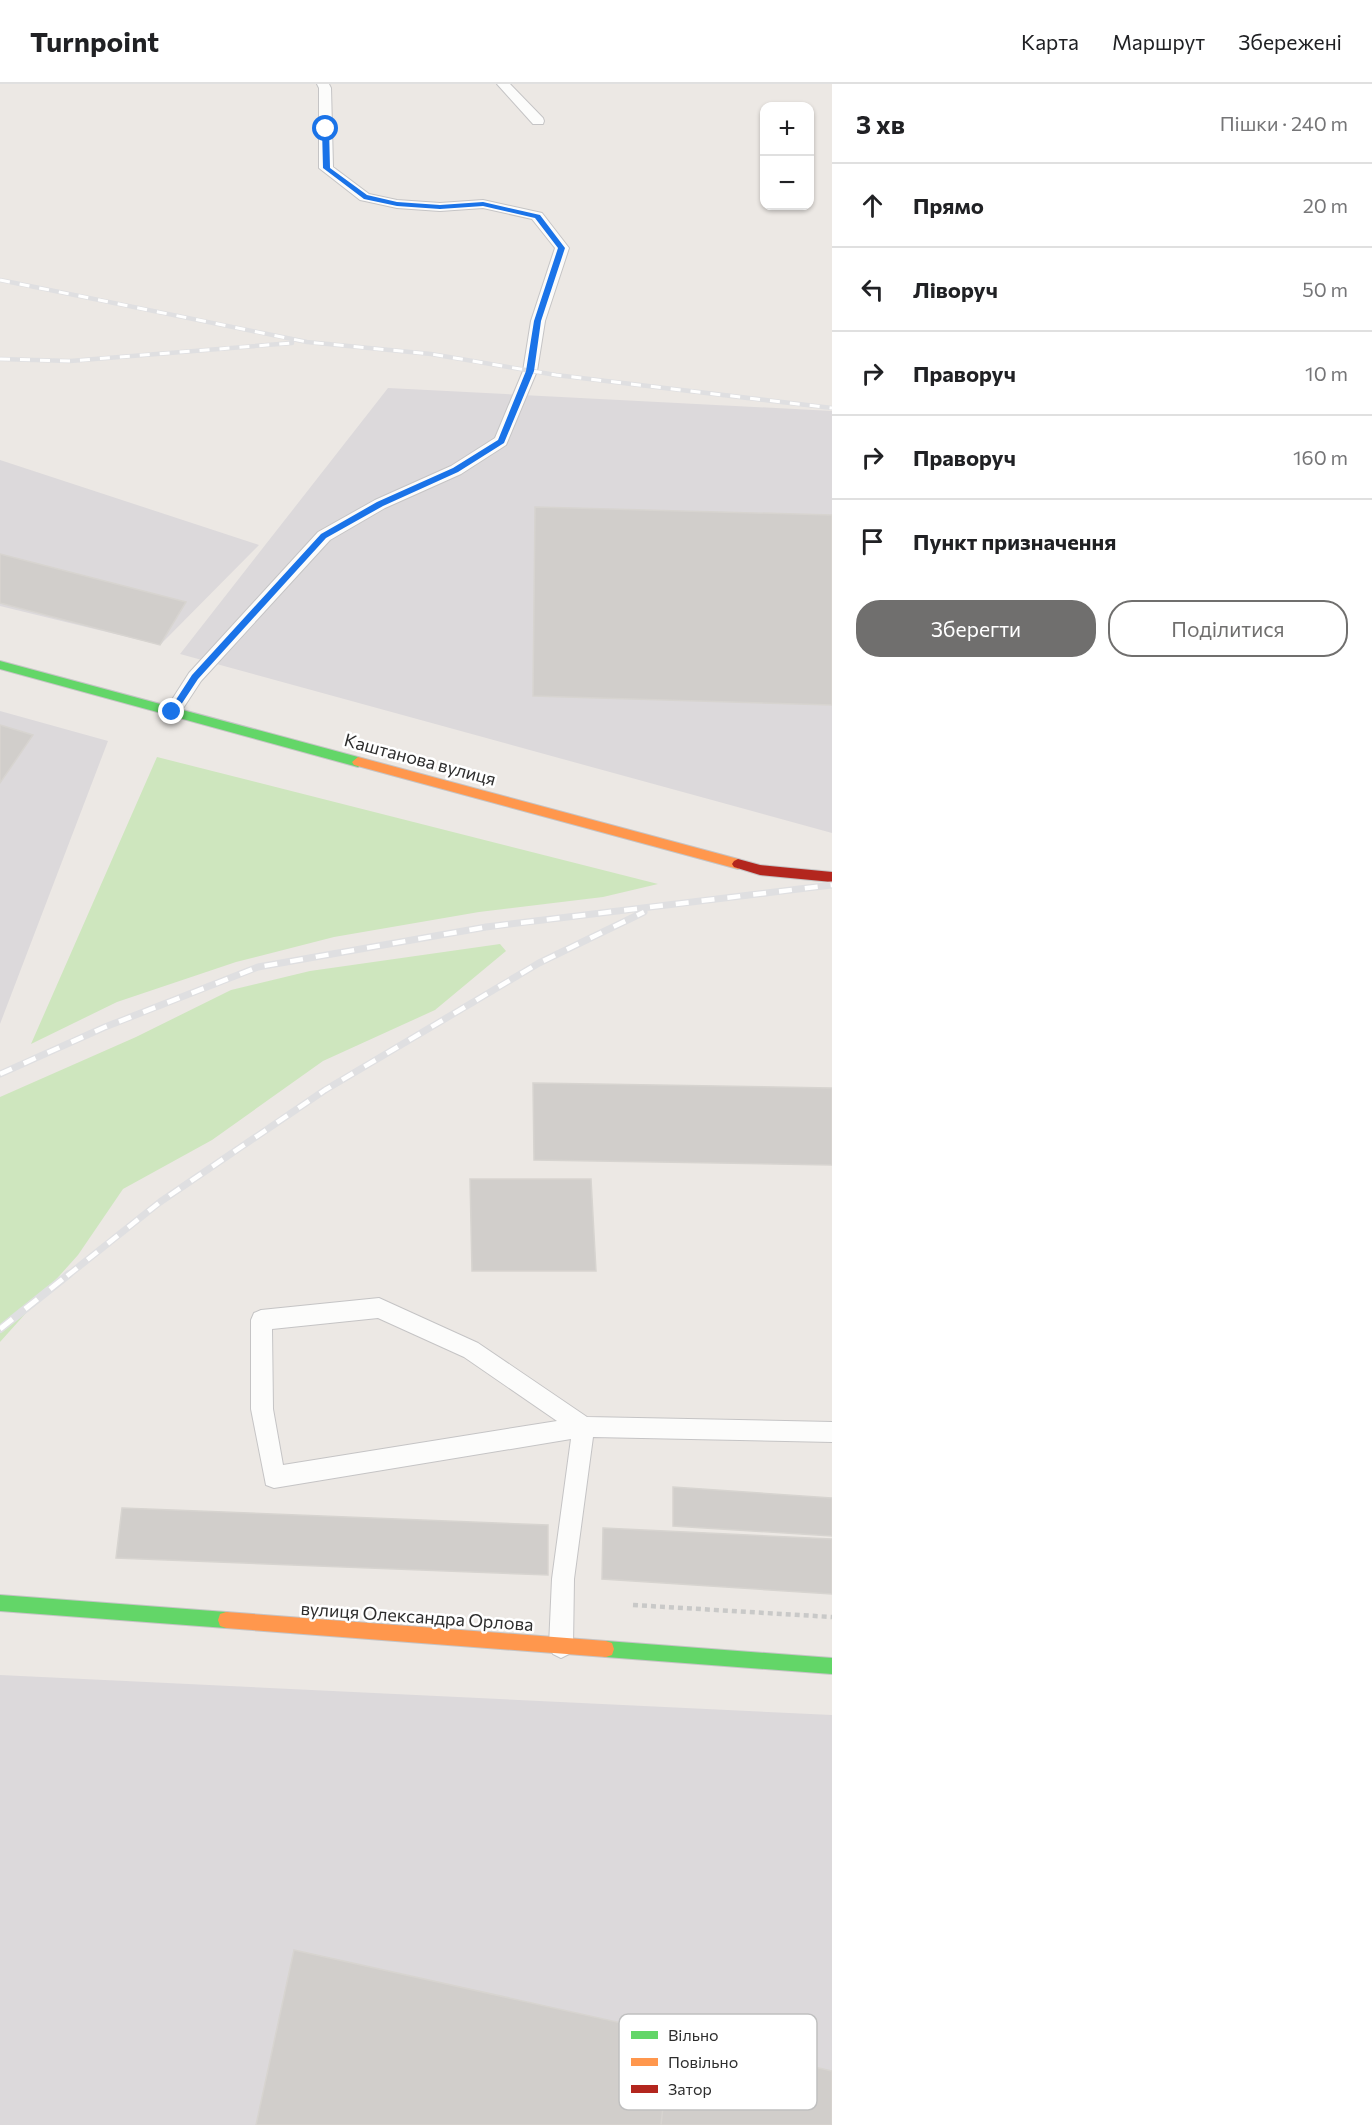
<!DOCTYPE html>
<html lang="uk">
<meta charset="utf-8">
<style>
body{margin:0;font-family:Commissioner,sans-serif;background:#f6f6f6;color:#202124}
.controls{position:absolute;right:18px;top:18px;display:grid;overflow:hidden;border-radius:12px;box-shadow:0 2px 4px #0004}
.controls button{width:54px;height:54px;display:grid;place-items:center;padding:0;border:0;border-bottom:2px solid #e0e0e0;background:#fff;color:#202124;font:30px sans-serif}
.stop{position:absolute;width:18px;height:18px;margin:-14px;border:4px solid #1a73e8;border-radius:50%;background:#fff}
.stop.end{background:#1a73e8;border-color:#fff;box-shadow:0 2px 6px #0008}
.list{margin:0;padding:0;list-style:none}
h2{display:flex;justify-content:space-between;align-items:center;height:78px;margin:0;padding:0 24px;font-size:26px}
h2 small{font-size:20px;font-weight:400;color:#757577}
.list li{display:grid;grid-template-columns:39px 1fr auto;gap:18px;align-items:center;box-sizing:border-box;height:84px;padding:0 24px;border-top:2px solid #e0e0e0}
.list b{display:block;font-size:22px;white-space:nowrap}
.list em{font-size:20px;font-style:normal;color:#757577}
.actions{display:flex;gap:12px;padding:18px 24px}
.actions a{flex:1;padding:14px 0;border:2px solid #706f6e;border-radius:24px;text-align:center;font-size:21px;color:#706f6e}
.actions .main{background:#706f6e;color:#fff}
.icon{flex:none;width:33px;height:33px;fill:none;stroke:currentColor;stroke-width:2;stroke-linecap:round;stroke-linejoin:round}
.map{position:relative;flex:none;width:832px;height:2041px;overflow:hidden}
header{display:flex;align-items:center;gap:36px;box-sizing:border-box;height:84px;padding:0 30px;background:#fff;border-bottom:2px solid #e0e0e0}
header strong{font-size:28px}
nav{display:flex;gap:33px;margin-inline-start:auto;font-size:21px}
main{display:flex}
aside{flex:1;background:#fff}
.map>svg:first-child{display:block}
</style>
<header>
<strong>Turnpoint</strong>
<nav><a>Карта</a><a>Маршрут</a><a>Збережені</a></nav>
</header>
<main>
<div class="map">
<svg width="832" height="2041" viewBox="0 0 832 2041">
<rect width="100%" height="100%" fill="#ece8e4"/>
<path fill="#dcd9db" d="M 388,304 L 832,327 L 832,749 L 180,570 Z
M 0,376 L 259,461 L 160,561 L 0,522 Z
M 0,627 L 108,657 L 0,940 Z
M 0,1591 L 832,1631 L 832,2041 L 0,2041 Z"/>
<path fill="#cee6be" d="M 157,673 L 658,800 L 603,813 L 479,828 L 334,853 L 236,878 L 117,918 L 31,960 Z
M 500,860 L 506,867 L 435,926 L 323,977 L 212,1056 L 123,1105 L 78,1171 L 0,1258 L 0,1013 L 136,953 L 231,906 L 310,887 Z"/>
<path fill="#d1cecb" stroke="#d7d4d0" stroke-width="1.5" d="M 535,423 L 832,431 L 832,621 L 533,612 Z
M 0,470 L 186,518 L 160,561 L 0,519 Z
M 0,641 L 33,651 L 0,699 Z
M 533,999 L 832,1004 L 832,1081 L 534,1076 Z
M 470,1095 L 591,1095 L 596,1187 L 472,1187 Z
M 673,1403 L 832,1414 L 832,1452 L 673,1442 Z
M 122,1424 L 548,1441 L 548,1491 L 116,1474 Z
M 603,1444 L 832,1455 L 832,1510 L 602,1495 Z
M 294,1866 L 671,1950 L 661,2041 L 256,2041 Z
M 671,1950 L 832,1987 L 832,2041 L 661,2041 Z"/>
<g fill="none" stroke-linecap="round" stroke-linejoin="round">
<g stroke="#c5c4c5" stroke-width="2">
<path id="lane" d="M 317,0 L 329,0 L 331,4 L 333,83 L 369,110 L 397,116 L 440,119 L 483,116 L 542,129 L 569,164 L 545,237 L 537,287 L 506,361 L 461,390 L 385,424 L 330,456 L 201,597 L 178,632 L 172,634 L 166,632 L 164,628 L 189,589 L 318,448 L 375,416 L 451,382 L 495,354 L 523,287 L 531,237 L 555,164 L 532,135 L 483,124 L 440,127 L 397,124 L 365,117 L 360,116 L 319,84 L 319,4 Z
M 497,0 L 510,0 L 543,34 L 544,37 L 543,40 L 533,40 Z
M 379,1214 L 478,1259 L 587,1333 L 832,1338 L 832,1358 L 593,1353 L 574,1495 L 573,1562 L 569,1570 L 561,1574 L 553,1570 L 549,1562 L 552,1495 L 571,1355 L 274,1404 L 266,1401 L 251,1325 L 251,1236 L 254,1229 L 261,1226 ZM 378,1234 L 464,1273 L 557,1337 L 283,1381 L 273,1325 L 272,1245 Z"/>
</g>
<g stroke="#c5c4c5" stroke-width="2">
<path id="fast" d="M 0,577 L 358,673 L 364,678 L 358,683 L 0,585 Z
M 0,1511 L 226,1528 L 232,1530 L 234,1536 L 232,1542 L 226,1544 L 0,1527 Z
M 606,1557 L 832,1574 L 832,1590 L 606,1573 L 600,1571 L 598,1565 L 600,1559 Z"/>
</g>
<g stroke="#c5c4c5" stroke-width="2">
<path id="slow" d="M 358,673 L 738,775 L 744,780 L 738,785 L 354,681 L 352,678 Z
M 226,1528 L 606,1557 L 612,1559 L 614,1565 L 612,1571 L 606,1573 L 226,1544 L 220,1542 L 218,1536 L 220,1530 Z"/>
</g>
<g stroke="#c5c4c5" stroke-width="2">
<path id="jam" d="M 738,775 L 760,781 L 832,788 L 832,798 L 760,791 L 734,783 L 732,780 L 734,777 Z"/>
</g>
<path stroke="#c9c9c8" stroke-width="4.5" stroke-dasharray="5 4" stroke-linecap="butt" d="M 633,1521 L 832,1533"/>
<use href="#lane" fill="#fcfcfb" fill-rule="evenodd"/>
<use href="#fast" fill="#63d668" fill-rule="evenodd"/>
<use href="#slow" fill="#ff974d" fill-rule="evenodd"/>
<use href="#jam" fill="#b3261e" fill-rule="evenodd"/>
<g stroke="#dfdfe1" stroke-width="4.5">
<path id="rail-far2" d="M 0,196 L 307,258 L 431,270 L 556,291 L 832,324
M 0,275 L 70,277 L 292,259"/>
</g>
<g stroke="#dfdfe1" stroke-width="7">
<path id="rail-far1" d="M 0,990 L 105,943 L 258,883 L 486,843 L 832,801
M 67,1192 L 160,1118 L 325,1006 L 539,879 L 644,828"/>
</g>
<g stroke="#dfdfe1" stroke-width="8">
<path id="rail" d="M 0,1245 L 69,1190"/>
</g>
<use href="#rail-far2" stroke="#fff" stroke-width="3" stroke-dasharray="10" stroke-linecap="butt"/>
<use href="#rail-far1" stroke="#fff" stroke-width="4.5" stroke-dasharray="13" stroke-linecap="butt"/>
<use href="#rail" stroke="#fff" stroke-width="5" stroke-dasharray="16" stroke-linecap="butt"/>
</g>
<path fill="#1a73e8" d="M 326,43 L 329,45 L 330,84 L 367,111 L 397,118 L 440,121 L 483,118 L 540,131 L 565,164 L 541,237 L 534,287 L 504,359 L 458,388 L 383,422 L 326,454 L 198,595 L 175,630 L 172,631 L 168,628 L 192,591 L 321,450 L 377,418 L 453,384 L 498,356 L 526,287 L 534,237 L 558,164 L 535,134 L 483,122 L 440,125 L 397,122 L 364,115 L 323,84 L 322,45 Z"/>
<g text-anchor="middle" stroke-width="5" stroke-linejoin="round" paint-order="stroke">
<g font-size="18" fill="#2e2e2e" stroke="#fff">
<text transform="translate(420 676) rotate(15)" y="6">Каштанова вулиця</text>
<text transform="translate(417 1533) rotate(4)" y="6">вулиця Олександра Орлова</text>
</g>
</g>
<rect x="619" y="1930" width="198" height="96" rx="9" fill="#fff" stroke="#c0c0c0" stroke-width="1.5"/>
<rect x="631" y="1947" width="27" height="8" fill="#63d668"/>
<rect x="631" y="1974" width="27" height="8" fill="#ff974d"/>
<rect x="631" y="2001" width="27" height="8" fill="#b3261e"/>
<g font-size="16" fill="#2e2e2e">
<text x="668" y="1957">Вільно</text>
<text x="668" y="1984">Повільно</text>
<text x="668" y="2011">Затор</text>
</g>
</svg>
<div class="controls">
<button>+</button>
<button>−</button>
</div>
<div class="stop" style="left:326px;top:45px"></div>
<div class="stop end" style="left:172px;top:628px"></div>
</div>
<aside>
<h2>3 хв<small>Пішки · 240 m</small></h2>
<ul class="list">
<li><svg class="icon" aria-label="ahead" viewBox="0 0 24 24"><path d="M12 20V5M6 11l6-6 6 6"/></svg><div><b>Прямо</b></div><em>20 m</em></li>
<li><svg class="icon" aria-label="left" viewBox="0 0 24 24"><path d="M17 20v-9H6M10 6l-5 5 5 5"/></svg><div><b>Ліворуч</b></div><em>50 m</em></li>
<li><svg class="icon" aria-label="right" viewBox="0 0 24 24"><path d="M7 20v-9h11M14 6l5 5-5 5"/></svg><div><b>Праворуч</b></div><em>10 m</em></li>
<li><svg class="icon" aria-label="right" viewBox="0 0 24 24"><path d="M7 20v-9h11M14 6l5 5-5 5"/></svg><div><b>Праворуч</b></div><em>160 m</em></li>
<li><svg class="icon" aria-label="arrive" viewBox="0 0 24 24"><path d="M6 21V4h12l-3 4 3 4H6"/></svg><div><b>Пункт призначення</b></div></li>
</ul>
<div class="actions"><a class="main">Зберегти</a><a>Поділитися</a></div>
</aside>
</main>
